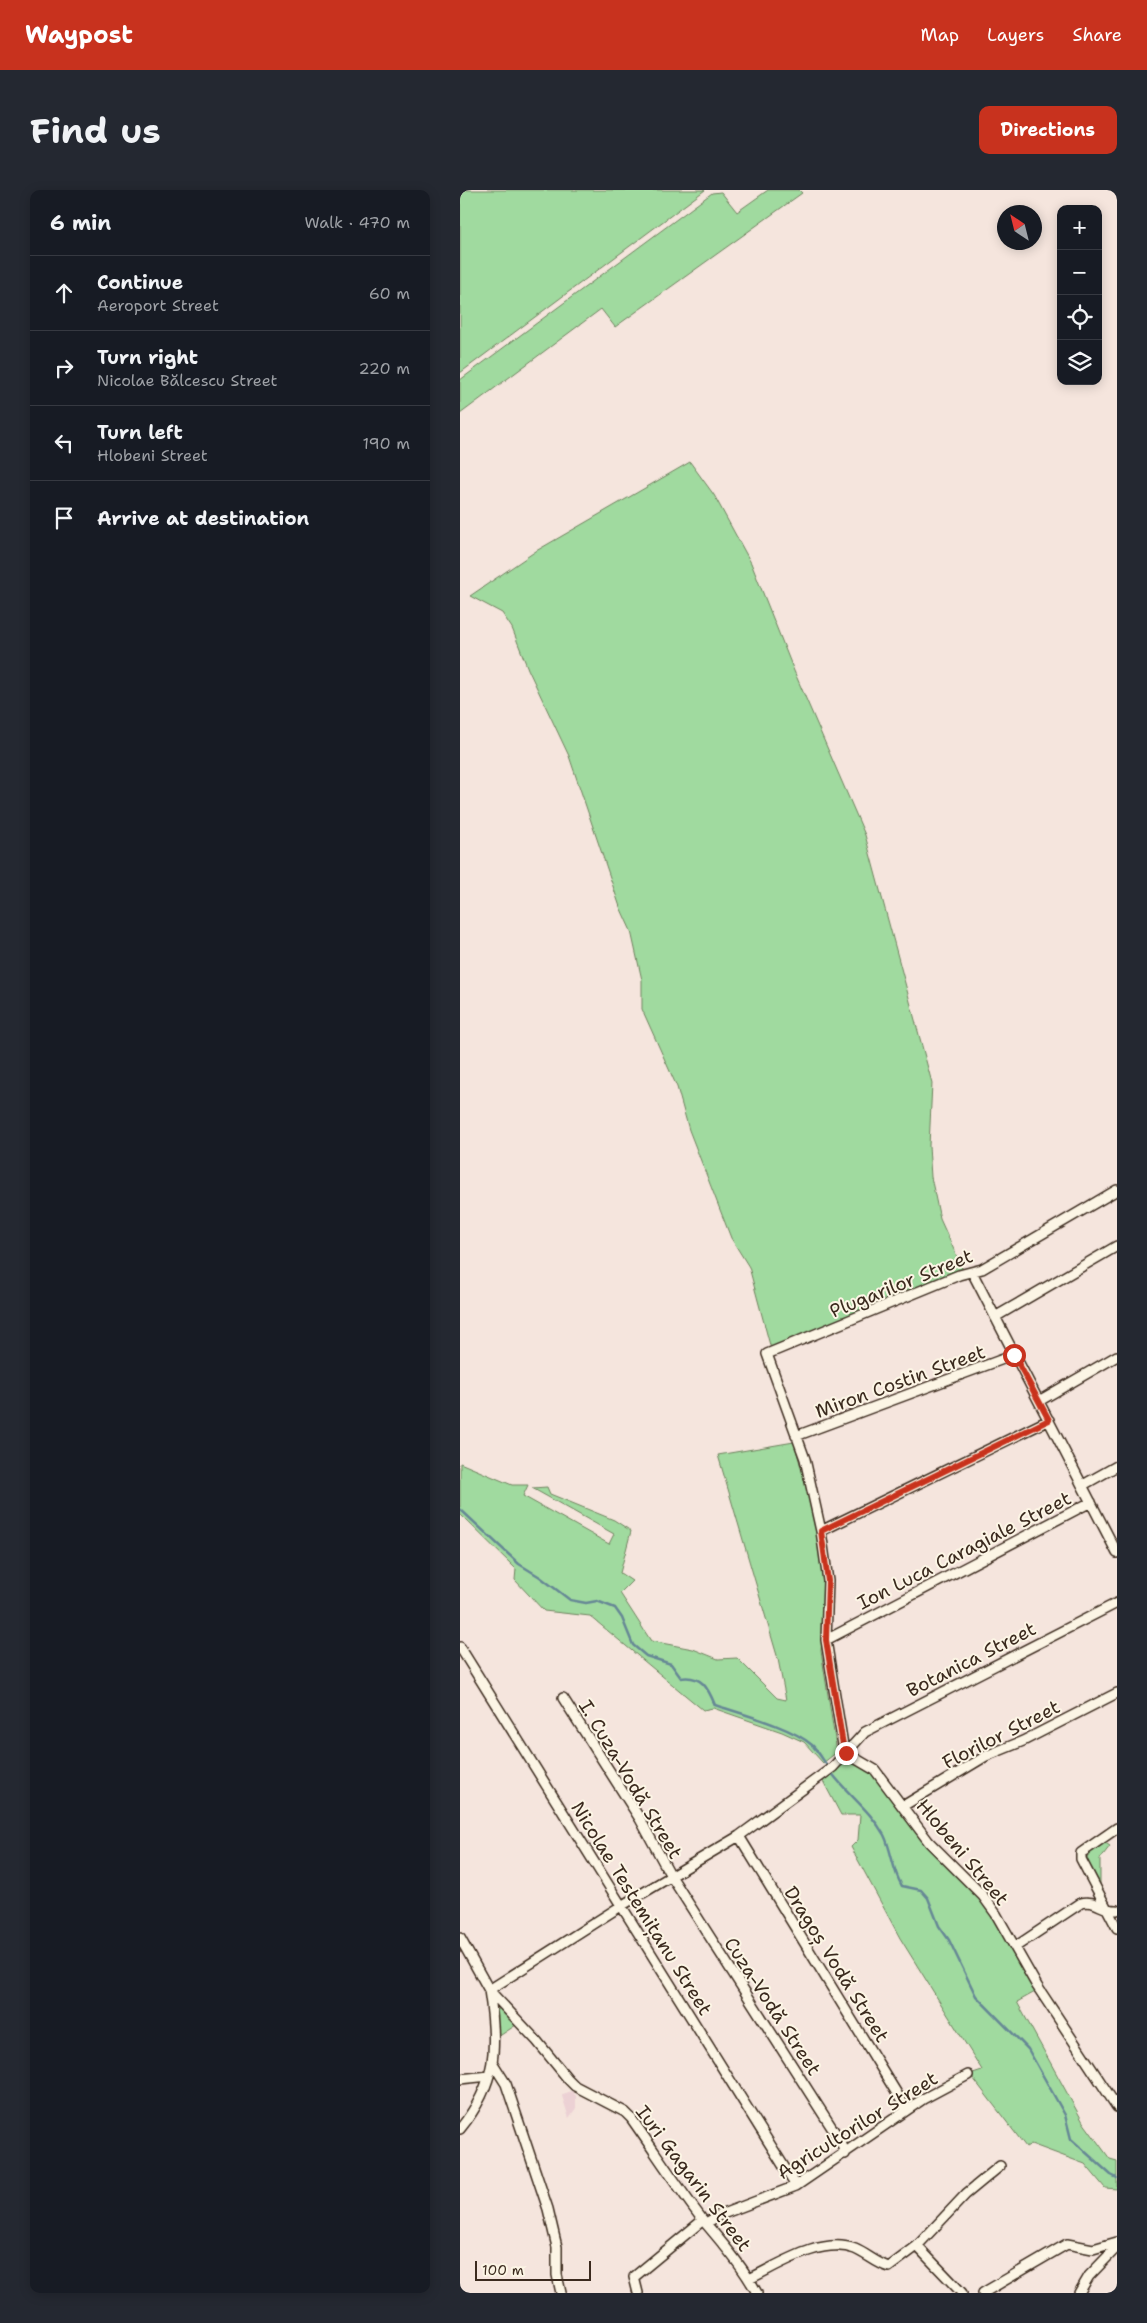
<!DOCTYPE html>
<meta charset="utf-8">
<style>
body{margin:0;font-family:"Shantell Sans",sans-serif;background:#242831;color:#f1f3f6}
.controls{position:absolute;right:15px;top:15px;display:grid;overflow:hidden;border-radius:10px;box-shadow:0 2px 12px #0003}
.controls button{width:45px;height:45px;display:grid;place-items:center;padding:0;border:0;border-bottom:1px solid #363941;background:#171b24;color:#f1f3f6;font:25px sans-serif}
.compass{position:absolute;left:537px;top:15px;width:45px;height:45px;border-radius:50%;background:#171b24;box-shadow:0 2px 12px #0003;rotate:325deg}
.scale{position:absolute;left:15px;bottom:12px;width:116px;box-sizing:border-box;padding-left:5px;border:2px solid #3b2a1e;border-top:0;font-size:14px;line-height:18px;white-space:nowrap;color:#3b2a1e;-webkit-text-stroke:4px #fcf5e5;paint-order:stroke}
.stop{position:absolute;width:15px;height:15px;margin:-11px;border:4px solid #c8321e;border-radius:50%;background:#fff}
.stop.end{background:#c8321e;border-color:#fff;box-shadow:0 1px 5px #0008}
.list{margin:0;padding:0;list-style:none}
h2{display:flex;justify-content:space-between;align-items:center;height:65px;margin:0;padding:0 20px;font-size:21px}
h2 small{font-size:16px;font-weight:400;color:#9ea1a6}
.list li{display:grid;grid-template-columns:32px 1fr auto;gap:15px;align-items:center;box-sizing:border-box;height:75px;padding:0 20px;border-top:1px solid #363941}
.list b{display:block;font-size:19px;white-space:nowrap}
.list p{margin:0;font-size:16px;white-space:nowrap;color:#9ea1a6}
.list em{font-size:16px;font-style:normal;color:#9ea1a6}
.icon{flex:none;width:28px;height:28px;fill:none;stroke:currentColor;stroke-width:2;stroke-linecap:round;stroke-linejoin:round}
.map{position:relative;flex:none;width:657px;height:2103px;overflow:hidden;border-radius:10px}
header{display:flex;align-items:center;gap:30px;box-sizing:border-box;height:70px;padding:0 25px;background:#c8321e;color:#fff}
header strong{font-size:24px}
nav{display:flex;gap:28px;margin-inline-start:auto;font-size:18px}
.intro{display:flex;align-items:center;justify-content:space-between;box-sizing:border-box;height:120px;padding:0 30px}
h1{margin:0;font-size:35px}
.button{padding:12px 22px;border-radius:10px;background:#c8321e;color:#fff;font-size:18px;font-weight:700}
main{display:flex;gap:30px;padding:0 30px}
aside{flex:1;background:#171b24;border-radius:10px;box-shadow:0 2px 12px #0003}
.map>svg:first-child{display:block}
</style>
<header>
<strong>Waypost</strong>
<nav><a>Map</a><a>Layers</a><a>Share</a></nav>
</header>
<div class="intro"><h1>Find us</h1><a class="button">Directions</a></div>
<main>
<aside>
<h2>6 min<small>Walk · 470 m</small></h2>
<ul class="list">
<li><svg class="icon" aria-label="ahead" viewBox="0 0 24 24"><path d="M12 20V5M6 11l6-6 6 6"/></svg><div><b>Continue</b><p>Aeroport Street</p></div><em>60 m</em></li>
<li><svg class="icon" aria-label="right" viewBox="0 0 24 24"><path d="M7 20v-9h11M14 6l5 5-5 5"/></svg><div><b>Turn right</b><p>Nicolae Bălcescu Street</p></div><em>220 m</em></li>
<li><svg class="icon" aria-label="left" viewBox="0 0 24 24"><path d="M17 20v-9H6M10 6l-5 5 5 5"/></svg><div><b>Turn left</b><p>Hlobeni Street</p></div><em>190 m</em></li>
<li><svg class="icon" aria-label="arrive" viewBox="0 0 24 24"><path d="M6 21V4h12l-3 4 3 4H6"/></svg><div><b>Arrive at destination</b></div></li>
</ul>
</aside>
<div class="map">
<svg width="657" height="2103" viewBox="0 0 657 2103">
<rect width="100%" height="100%" fill="#f5e5dd"/>
<filter id="ink" filterUnits="userSpaceOnUse"><feTurbulence type="fractalNoise" baseFrequency=".02" numOctaves="2"/><feDisplacementMap in="SourceGraphic" scale="10" xChannelSelector="R" yChannelSelector="G"/><feConvolveMatrix kernelMatrix="1 2 1 2 8 2 1 2 1" color-interpolation-filters="sRGB"/></filter>
<g filter="url(#ink)">
<path fill="#ecd1d4" d="M 112,1901 L 116,1906 L 116,1918 L 109,1928 L 102,1906 L 103,1904 Z"/>
<path fill="#a0da9f" stroke="#6e825e" d="M 0,0 L 245,0 L 0,183 Z
M 308,0 L 339,0 L 342,3 L 155,137 L 141,119 L 0,224 L 0,190 L 252,3 L 261,2 L 277,22 Z
M 230,272 L 254,305 L 291,373 L 334,481 L 405,645 L 472,893 L 469,956 L 471,987 L 480,1029 L 504,1082 L 311,1159 L 289,1077 L 271,1048 L 229,940 L 217,897 L 182,819 L 182,790 L 171,741 L 160,717 L 109,566 L 68,479 L 52,438 L 42,423 L 10,406 L 76,361 Z
M 334,1252 L 358,1339 L 367,1393 L 361,1461 L 377,1562 L 363,1573 L 344,1552 L 322,1542 L 253,1518 L 243,1520 L 130,1426 L 84,1421 L 55,1390 L 56,1379 L 0,1324 L 0,1273 L 52,1295 L 68,1295 L 63,1306 L 149,1354 L 154,1344 L 72,1298 L 87,1297 L 90,1304 L 154,1330 L 171,1341 L 160,1383 L 172,1391 L 160,1403 L 191,1451 L 233,1459 L 258,1469 L 277,1468 L 317,1508 L 326,1510 L 318,1469 L 258,1265 Z
M 389,1570 L 409,1580 L 417,1588 L 461,1650 L 524,1713 L 575,1802 L 557,1812 L 623,1932 L 650,1969 L 657,1971 L 657,1999 L 645,1998 L 625,1974 L 571,1954 L 566,1957 L 513,1888 L 513,1883 L 522,1880 L 440,1748 L 391,1657 L 398,1650 L 400,1625 L 381,1625 L 363,1591 Z
M 641,1650 L 650,1656 L 640,1669 L 640,1696 L 625,1673 L 633,1656 Z
M 41,1818 L 56,1835 L 38,1847 L 36,1820 Z"/>
<g fill="none" stroke-linecap="round" stroke-linejoin="round">
<path stroke="#668895" stroke-width="2.5" d="M 0,1319 L 59,1374 L 80,1387 L 110,1410 L 126,1413 L 137,1411 L 155,1418 L 162,1428 L 173,1455 L 186,1466 L 211,1474 L 221,1488 C 242,1485 248,1498 255,1515 C 282,1524 332,1537 352,1555 C 358,1561 363,1570 368,1577
M 371,1582 C 387,1604 410,1620 424,1645 C 432,1661 432,1680 442,1696 L 461,1700 L 468,1708 L 479,1736 L 489,1750 L 516,1806 L 568,1859 L 605,1925 L 611,1949 L 651,1985 L 657,1988"/>
<g stroke="#3b2a1e" stroke-width="12">
<path id="minor" d="M 657,1000 L 522,1079 L 499,1085 L 307,1164 L 345,1269 L 361,1341 L 368,1391 L 366,1450 L 383,1555 L 386,1563 L 415,1580 L 469,1652 L 523,1706 L 536,1724 L 577,1796 L 657,1917
M 512,1082 L 657,1363
M 535,1127 L 657,1056
M 579,1211 L 657,1166
M 336,1246 L 554,1165
M 623,1295 L 657,1276
M 361,1341 L 589,1230
M 366,1450 L 631,1312
M 0,1457 L 336,1996
M 103,1508 L 180,1629 L 211,1686 L 381,1952 L 385,1964
M 443,1616 L 526,1566 L 563,1551 L 657,1503
M 657,1638 L 621,1663 L 621,1669 L 657,1738
M 279,1646 L 447,1920
M 0,1748 L 29,1800 L 77,1851 L 108,1889 L 115,1896 L 165,1922 L 171,1928 C 195,1962 217,1996 242,2029 C 262,2053 282,2075 297,2103
M 555,1757 L 621,1713 C 635,1709 643,1721 657,1720
M 32,1872 L 46,1894 L 88,2019 L 97,2057 L 97,2085 L 101,2103
M 0,1889 L 29,1886
M 0,1939 C 37,1893 38,1857 29,1800 L 161,1716 L 279,1646 L 373,1577 L 405,1542 L 657,1413
M 246,2033 L 260,2025 L 336,1996 L 463,1909 L 508,1885
M 457,2056 L 502,2103
M 289,2089 C 319,2075 361,2046 395,2059 C 407,2064 417,2074 429,2077 L 457,2056 L 506,2004 L 540,1976
M 178,2103 L 174,2087 L 243,2030
M 523,2103 L 607,2054 L 633,2059 L 657,2052
M 619,2103 L 629,2086 L 657,2057"/>
</g>
<use href="#minor" stroke="#fcf5e5" stroke-width="9"/>
</g>
</g>
<g fill="none" stroke-linecap="round" stroke-linejoin="round" filter="url(#ink)">
<path stroke="#c8321e" stroke-width="6" d="M 386,1563 L 383,1555 L 366,1450 L 368,1391 L 361,1341 L 589,1230 L 554,1165"/>
</g>
<g text-anchor="middle" stroke-width="4" stroke-linejoin="round" paint-order="stroke">
<g font-size="19" fill="#3b2a1e" stroke="#fcf5e5">
<text transform="translate(441 1093) rotate(-22)" y="7">Plugarilor Street</text>
<text transform="translate(440 1191) rotate(-20)" y="7">Miron Costin Street</text>
<text transform="translate(504 1360) rotate(-27)" y="7">Ion Luca Caragiale Street</text>
<text transform="translate(511 1469) rotate(-27)" y="7">Botanica Street</text>
<text transform="translate(541 1544) rotate(-27)" y="7">Florilor Street</text>
<text transform="translate(171 1589) rotate(59)" y="7">I. Cuza-Vodă Street</text>
<text transform="translate(503 1662) rotate(50)" y="7">Hlobeni Street</text>
<text transform="translate(182 1718) rotate(58)" y="7">Nicolae Testemițanu Street</text>
<text transform="translate(377 1774) rotate(58)" y="7">Dragoș Vodă Street</text>
<text transform="translate(313 1816) rotate(57)" y="7">Cuza-Vodă Street</text>
<text transform="translate(397 1935) rotate(-32)" y="7">Agricultorilor Street</text>
<text transform="translate(234 1988) rotate(53)" y="7">Iuri Gagarin Street</text>
</g>
</g>
</svg>
<div class="controls">
<button>+</button>
<button>−</button>
<button><svg class="icon" aria-label="locate" viewBox="0 0 24 24"><circle cx="12" cy="12" r="6"/><path d="M12 2v4M12 18v4M2 12h4M18 12h4"/></svg></button>
<button><svg class="icon" aria-label="layers" viewBox="0 0 24 24"><path d="M12 4l9 5-9 5-9-5zM3 14l9 5 9-5"/></svg></button>
</div>
<svg class="compass" viewBox="-18 -18 36 36"><path d="M0-13l5 13h-10z" fill="#e53935"/><path d="M0 13l5-13h-10z" fill="#9ea1a6"/></svg>
<div class="scale">100 m</div>
<div class="stop" style="left:554px;top:1165px"></div>
<div class="stop end" style="left:386px;top:1563px"></div>
</div>
</main>
